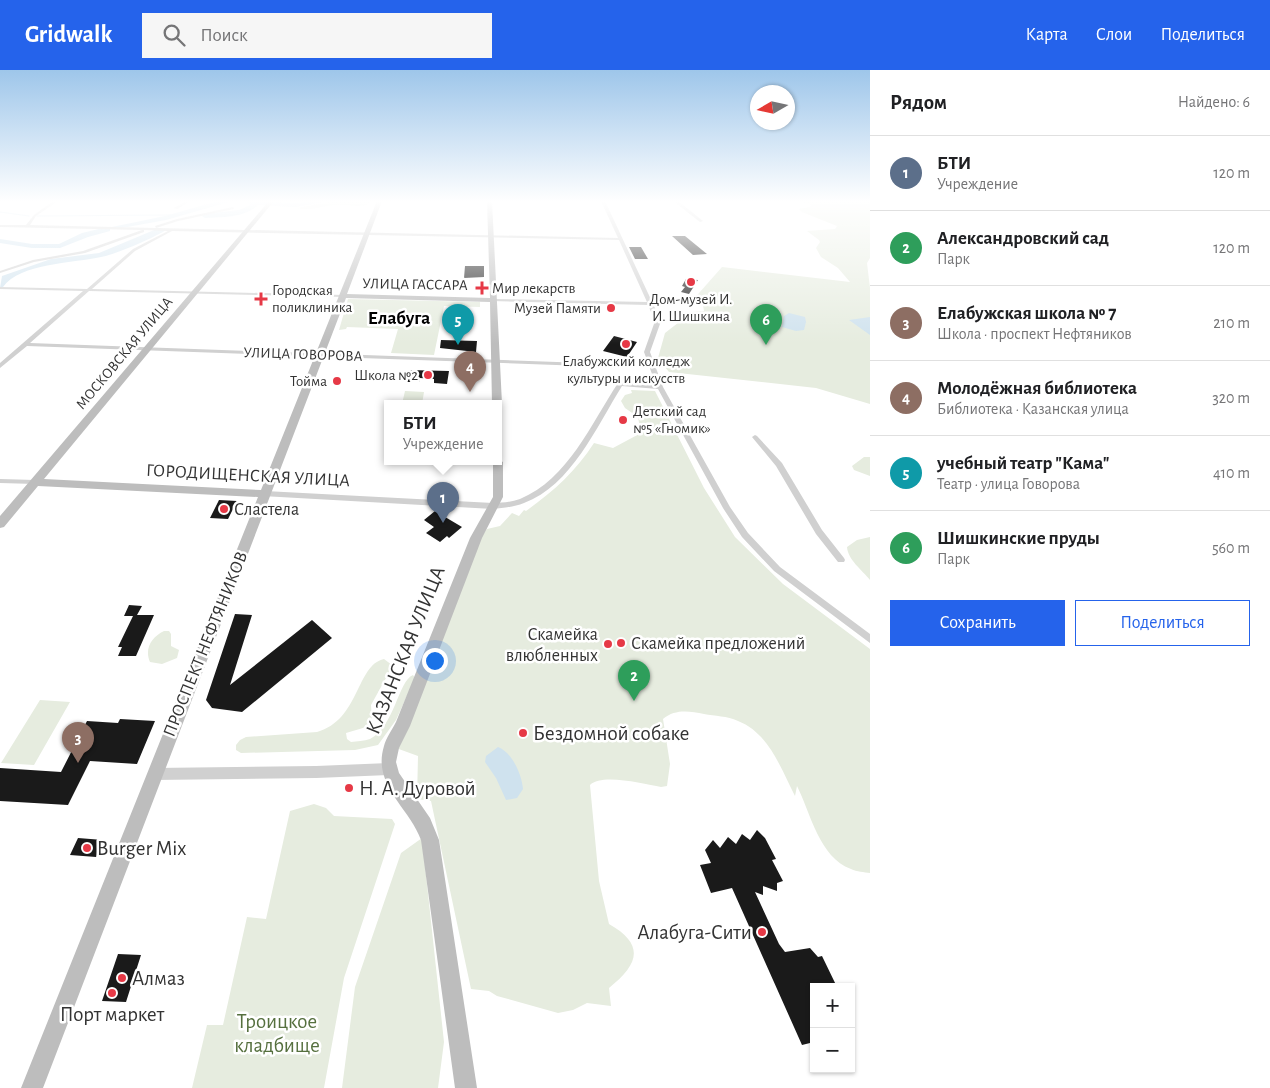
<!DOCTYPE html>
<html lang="ru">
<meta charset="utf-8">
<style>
body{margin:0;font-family:"Alegreya Sans",sans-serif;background:#f6f6f6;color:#202124}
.controls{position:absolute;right:15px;bottom:15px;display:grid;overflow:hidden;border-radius:0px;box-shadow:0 1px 4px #0004}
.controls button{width:45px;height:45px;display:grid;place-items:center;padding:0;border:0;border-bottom:1px solid #e0e0e0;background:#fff;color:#202124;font:25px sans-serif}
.compass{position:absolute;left:750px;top:15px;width:45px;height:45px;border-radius:50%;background:#fff;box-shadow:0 1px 4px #0004;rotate:261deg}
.you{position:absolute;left:434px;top:590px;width:18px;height:18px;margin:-12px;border:4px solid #fff;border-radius:50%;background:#1a73e8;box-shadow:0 0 0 8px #1a73e833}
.badge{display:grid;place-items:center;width:32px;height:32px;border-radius:50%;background:#2563eb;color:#fff;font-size:16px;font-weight:700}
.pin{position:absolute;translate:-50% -41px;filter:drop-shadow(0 1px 2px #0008)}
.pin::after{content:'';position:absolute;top:26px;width:18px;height:15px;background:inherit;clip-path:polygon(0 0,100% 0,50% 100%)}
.popup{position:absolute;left:384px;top:330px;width:118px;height:65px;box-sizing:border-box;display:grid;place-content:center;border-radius:0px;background:#fff;filter:drop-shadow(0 1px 4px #0005);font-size:16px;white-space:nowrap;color:#757577}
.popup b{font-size:19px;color:#202124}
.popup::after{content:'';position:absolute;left:50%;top:100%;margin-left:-10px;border:10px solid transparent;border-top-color:#fff}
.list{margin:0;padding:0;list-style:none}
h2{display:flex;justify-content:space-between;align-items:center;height:65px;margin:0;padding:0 20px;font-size:21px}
h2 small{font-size:16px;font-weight:400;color:#757577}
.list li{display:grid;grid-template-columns:32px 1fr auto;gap:15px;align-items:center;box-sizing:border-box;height:75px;padding:0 20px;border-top:1px solid #e0e0e0}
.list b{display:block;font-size:19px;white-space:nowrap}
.list p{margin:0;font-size:16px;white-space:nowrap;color:#757577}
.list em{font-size:16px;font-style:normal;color:#757577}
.actions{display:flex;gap:10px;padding:15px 20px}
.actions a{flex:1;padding:11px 0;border:1px solid #2563eb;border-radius:0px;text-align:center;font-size:18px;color:#2563eb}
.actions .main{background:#2563eb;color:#fff}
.icon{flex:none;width:28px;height:28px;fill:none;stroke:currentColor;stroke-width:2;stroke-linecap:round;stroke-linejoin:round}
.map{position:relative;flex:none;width:870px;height:1018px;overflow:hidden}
header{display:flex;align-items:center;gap:30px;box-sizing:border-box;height:70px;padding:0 25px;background:#2563eb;color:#fff}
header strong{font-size:24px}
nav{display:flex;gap:28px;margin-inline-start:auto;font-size:18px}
.search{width:350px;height:45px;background:#f6f6f6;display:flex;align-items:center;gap:12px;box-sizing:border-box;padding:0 18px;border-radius:0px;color:#757577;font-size:19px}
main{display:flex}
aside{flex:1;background:#fff}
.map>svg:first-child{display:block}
</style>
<header>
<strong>Gridwalk</strong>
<div class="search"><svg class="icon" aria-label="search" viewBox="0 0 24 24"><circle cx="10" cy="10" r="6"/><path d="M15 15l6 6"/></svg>Поиск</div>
<nav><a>Карта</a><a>Слои</a><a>Поделиться</a></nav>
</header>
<main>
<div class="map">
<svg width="870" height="1018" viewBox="0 0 870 1018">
<rect width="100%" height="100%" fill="#fff"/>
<path fill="#e6ecdf" d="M 333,131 L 369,131 L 371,133 C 360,139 346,134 335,135 C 322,136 311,141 298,138 Z
M 797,131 L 870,131 L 870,188 L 867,193 L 870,218 L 870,334 L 816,318 L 669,302 L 658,288 L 665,263 L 692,242 L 704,241 L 703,235 L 692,231 L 722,197 L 850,212 L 838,198 L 821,187 L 816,178 L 820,172 L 819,170 L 807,161 L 835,159 L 837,156 L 802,142 L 799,139 L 810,137 L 811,135 Z
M 348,229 L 480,232 L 480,237 L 444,236 L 434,285 L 391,283 L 398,259 L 347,257 L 346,259 L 339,260 Z
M 631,320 L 655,321 L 704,418 L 735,467 L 783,514 L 870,579 L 870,803 C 864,802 857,802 851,799 C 819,787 811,744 797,716 L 795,726 C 781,699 769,663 738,651 C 727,646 715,646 704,644 C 689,641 675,639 663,649 L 670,694 L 667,716 L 661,717 C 644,714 602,703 590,715 L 599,811 L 609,854 C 646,875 638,895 609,918 L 611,936 L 587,933 L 573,940 L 558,943 L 497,926 L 489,921 L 471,919 L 431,731 L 417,729 L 418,686 L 396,678 L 481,467 L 487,459 L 500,456 L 512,443 L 519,446 L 524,440 L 526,441 C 554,421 576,401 594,373 L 613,378 L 641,363 L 638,347 L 625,338 L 621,331 L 625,325 L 632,323 Z
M 405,321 L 424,322 L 422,334 L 402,334 Z
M 864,387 L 870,387 L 870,406 L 854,400 L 852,396 Z
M 870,467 L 870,510 C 862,500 848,490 847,477 L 857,470 Z
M 164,561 L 169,561 L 171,564 L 171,576 L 179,580 L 177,588 L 162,594 L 150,592 C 144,578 152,567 164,561 Z
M 384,589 L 392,595 L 391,599 L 371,635 L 372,651 L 363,658 L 346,663 L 347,669 L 351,672 C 357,671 364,671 370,669 C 395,656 398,611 413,605 L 415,608 L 396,650 L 378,675 L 355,680 L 241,683 L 236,680 L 236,675 L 240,670 L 246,667 L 317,662 C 360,650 356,595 384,589 Z
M 40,630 L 70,632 L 34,695 L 1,693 Z
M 314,734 L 326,738 L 334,746 L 392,749 L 395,754 L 344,908 L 324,1018 L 192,1018 L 207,955 L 223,955 L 247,847 L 266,849 L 290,741 Z
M 422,768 L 444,972 L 438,1018 L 342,1018 L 355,917 L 401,783 Z"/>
<path fill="#cfe2ee" d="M 789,243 L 805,247 L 806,252 L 804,260 L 796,261 L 782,257 L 784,246 Z
M 870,247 L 870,265 L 849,250 Z
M 498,677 C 512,682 522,705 523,719 L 517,728 L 506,730 L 496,708 L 485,692 L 486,686 Z"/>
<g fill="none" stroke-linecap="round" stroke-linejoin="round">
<path stroke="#cfe2ee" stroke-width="1" d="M 0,142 L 29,146
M 37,146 L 172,145"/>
<path fill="#cfe2ee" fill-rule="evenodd" d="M 218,131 L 232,131 L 166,150 L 116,159 L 112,157 L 165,146 Z
M 250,131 L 295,133 L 330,131 L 295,137 L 258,135 C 245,148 222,147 205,148 L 202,146 L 205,144 L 239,140 L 251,135 L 248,133 Z
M 107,157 L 110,157 L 110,161 L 88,167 L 60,178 L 32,178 L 0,173 L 0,169 L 32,174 L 59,174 L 82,163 Z
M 159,158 L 166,160 C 156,167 114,185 101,187 C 75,193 20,193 3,217 L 0,218 L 2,206 L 51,189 L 99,183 Z"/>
</g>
<path fill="#1a1a1a" d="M 672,166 L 685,166 L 707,184 L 693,185 Z
M 629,177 L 641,177 L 648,189 L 635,189 Z
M 465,196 L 484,196 L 484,207 L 464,208 Z
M 686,209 L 698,210 L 689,224 L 681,222 L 685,217 L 682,216 Z
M 614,266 L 637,272 L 627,287 L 603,281 Z
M 441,270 L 477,271 L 476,282 L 440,278 Z
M 408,300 L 449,301 L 447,314 L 434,313 L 434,309 L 420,308 L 419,312 L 406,312 Z
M 219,430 L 237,431 L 228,449 L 210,448 Z
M 435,441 L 462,457 L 449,468 L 447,466 L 440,472 L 426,463 L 434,457 L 424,450 Z
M 129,535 L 142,536 L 137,545 L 154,545 L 136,586 L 118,586 L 122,577 L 118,577 L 133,546 L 124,546 Z
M 235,544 L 252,545 L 230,615 L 312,550 L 332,568 L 242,642 L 212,638 L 206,630 Z
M 120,649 L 155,651 L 137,694 L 90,691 L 68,735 L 0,731 L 0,698 L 61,702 L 87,651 L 118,653 Z
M 757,760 L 765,768 L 776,789 L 772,790 L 783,811 L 777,813 L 777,821 L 763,816 L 763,825 L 755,822 L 779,874 L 785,882 L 810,878 L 818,887 L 822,886 L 837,917 L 814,917 L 814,972 L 802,975 L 732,818 L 711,823 L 700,795 L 711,793 L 705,780 L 713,770 L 720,778 L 728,767 L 736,774 L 742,764 L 750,770 Z
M 78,768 L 103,770 L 96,787 L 70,785 Z
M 118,884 L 141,885 L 126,932 L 102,931 Z"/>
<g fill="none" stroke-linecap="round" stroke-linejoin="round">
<path fill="#d0d0d0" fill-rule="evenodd" d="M 53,131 L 58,131 L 36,146 L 30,155 L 156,158 L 155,156 L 177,149 L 233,137 L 234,139 L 178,151 L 156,158 L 618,168 L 601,131 L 605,131 L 661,251 L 650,282 L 663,317 L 730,437 L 748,463 L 780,497 L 870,564 L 870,573 L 774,501 L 742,467 L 723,438 L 658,319 L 622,316 C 597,356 571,416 524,433 C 514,437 503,438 493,439 L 262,426 L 261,424 L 262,422 L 265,421 L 493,433 C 502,433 511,432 520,429 C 568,409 591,354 618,313 L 656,315 L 644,282 L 655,251 L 648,235 L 492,231 L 490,230 L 492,229 L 647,232 L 619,170 L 172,161 L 135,181 L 92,219 L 344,225 L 346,226 L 344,227 L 89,221 L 30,273 L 613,294 L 614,295 L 611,297 L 27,276 L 0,298 L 0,293 L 83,221 L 0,219 L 0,217 L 87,219 L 133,179 L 168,161 L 144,160 L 144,162 L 85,183 L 34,192 L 0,203 L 0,201 L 33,190 L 83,181 L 142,160 L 0,157 L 0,155 L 26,155 L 34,145 Z
M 186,131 L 191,131 L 177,139 L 174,138 Z
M 673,131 L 678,131 L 703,151 L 700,152 Z
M 755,365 L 757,366 L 782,393 L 822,460 L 844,488 L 845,490 L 844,492 L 838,492 L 816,464 L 776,396 L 752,367 Z
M 0,409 L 35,410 L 39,412 L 35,414 L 0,413 Z
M 389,693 L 393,695 L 395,699 L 393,703 L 389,705 L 316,708 L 154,710 L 150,708 L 148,704 L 150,700 L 154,698 L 316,696 Z"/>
<path fill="#bdbdbd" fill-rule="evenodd" d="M 269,131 L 274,131 L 44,409 L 261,420 L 377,131 L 382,131 L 347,224 L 490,228 L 487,131 L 492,131 L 502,334 L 498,336 L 498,334 L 492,334 L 490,232 L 346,228 L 43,1018 L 21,1018 L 258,427 L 38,416 L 4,457 L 0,458 L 0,446 Z
M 498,389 L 503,392 L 503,427 L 482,468 L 410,656 L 399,678 L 396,692 L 399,703 L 430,748 L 439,770 L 477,1018 L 455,1018 L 421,770 C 409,737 372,715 384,676 C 386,668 392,660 396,652 L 470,468 L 493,427 L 493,392 L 498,392 Z"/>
</g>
<linearGradient id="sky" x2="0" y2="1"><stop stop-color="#9ec6ea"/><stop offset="0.48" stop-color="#fff"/><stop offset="1" stop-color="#fff" stop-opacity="0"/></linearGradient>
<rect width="870" height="274" fill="url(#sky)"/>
<g fill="#e63946" stroke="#fff" stroke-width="2">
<circle cx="691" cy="212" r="5"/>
<path d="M479.5 210.5h5v5h5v5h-5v5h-5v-5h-5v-5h5z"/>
<path d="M258.5 221.5h5v5h5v5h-5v5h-5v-5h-5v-5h5z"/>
<circle cx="611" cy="238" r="5"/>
<circle cx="626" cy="274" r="5"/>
<circle cx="428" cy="305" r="5"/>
<circle cx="337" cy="311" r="5"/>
<circle cx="623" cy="350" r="5"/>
<circle cx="224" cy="439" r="5"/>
<circle cx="621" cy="573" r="5"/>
<circle cx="608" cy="574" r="5"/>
<circle cx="523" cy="663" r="5"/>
<circle cx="349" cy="718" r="5"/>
<circle cx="87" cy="778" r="5"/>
<circle cx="762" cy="862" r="5"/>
<circle cx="122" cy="908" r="5"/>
<circle cx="112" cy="923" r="5"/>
</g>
<g text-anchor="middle" stroke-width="5" stroke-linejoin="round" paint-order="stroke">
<g font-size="15" fill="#333" stroke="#fff">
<text transform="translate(415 214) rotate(1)" y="5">УЛИЦА ГАССАРА</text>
<text transform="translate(124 283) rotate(-50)" y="5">МОСКОВСКАЯ УЛИЦА</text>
<text transform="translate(303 284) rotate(2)" y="5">УЛИЦА ГОВОРОВА</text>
</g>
<g font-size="15" fill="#333" stroke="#fff" text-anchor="start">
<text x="492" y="223">Мир лекарств</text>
<text x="272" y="225">Городская<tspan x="272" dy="17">поликлиника</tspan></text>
<text x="691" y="234" text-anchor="middle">Дом-музей И.<tspan x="691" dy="17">И. Шишкина</tspan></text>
<text x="601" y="243" text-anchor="end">Музей Памяти</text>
<text x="626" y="296" text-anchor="middle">Елабужский колледж<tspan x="626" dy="17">культуры и искусств</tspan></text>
<text x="418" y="310" text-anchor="end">Школа №2</text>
<text x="327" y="316" text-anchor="end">Тойма</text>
<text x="633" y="346">Детский сад<tspan x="633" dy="17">№5 «Гномик»</tspan></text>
</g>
<g font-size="18" fill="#333" stroke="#fff">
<text transform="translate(248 405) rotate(3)" y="6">ГОРОДИЩЕНСКАЯ УЛИЦА</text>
<text transform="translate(205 574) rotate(-68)" y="6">ПРОСПЕКТ НЕФТЯНИКОВ</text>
</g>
<g font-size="18" fill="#333" stroke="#fff" text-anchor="start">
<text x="234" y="445">Сластела</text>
<text x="598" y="570" text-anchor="end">Скамейка<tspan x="598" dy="21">влюбленных</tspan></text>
<text x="631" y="579">Скамейка предложений</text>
</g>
<g font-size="19" font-weight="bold" fill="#000" stroke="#fff">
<text x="399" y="254">Елабуга</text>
</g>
<g font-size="21" fill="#333" stroke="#fff">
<text transform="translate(405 580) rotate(-68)" y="7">КАЗАНСКАЯ УЛИЦА</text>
</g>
<g font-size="21" fill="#333" stroke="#fff" text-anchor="start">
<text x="533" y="670">Бездомной собаке</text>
<text x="359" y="725">Н. А. Дуровой</text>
<text x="97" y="785">Burger Mix</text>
<text x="752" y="869" text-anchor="end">Алабуга-Сити</text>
<text x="132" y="915">Алмаз</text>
<text x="112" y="951" text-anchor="middle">Порт маркет</text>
</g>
<g font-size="21" fill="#56703f" stroke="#fff">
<text x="277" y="958">Троицкое<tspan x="277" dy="24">кладбище</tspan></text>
</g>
</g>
</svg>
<div class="controls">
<button>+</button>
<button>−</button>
</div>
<svg class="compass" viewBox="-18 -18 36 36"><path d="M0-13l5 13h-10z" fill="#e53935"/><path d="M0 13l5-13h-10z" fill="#757577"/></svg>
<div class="you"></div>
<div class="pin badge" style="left:443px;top:453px;background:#5c6f8a">1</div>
<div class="popup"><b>БТИ</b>Учреждение</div>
<div class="pin badge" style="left:634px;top:631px;background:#2e9e5b">2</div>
<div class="pin badge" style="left:78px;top:693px;background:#8d6e63">3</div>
<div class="pin badge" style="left:470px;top:322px;background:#8d6e63">4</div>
<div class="pin badge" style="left:458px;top:275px;background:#0f9aa8">5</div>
<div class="pin badge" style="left:766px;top:275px;background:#2e9e5b">6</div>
</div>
<aside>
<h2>Рядом<small>Найдено: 6</small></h2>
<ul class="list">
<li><span class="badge" style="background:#5c6f8a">1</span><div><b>БТИ</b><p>Учреждение</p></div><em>120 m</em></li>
<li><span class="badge" style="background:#2e9e5b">2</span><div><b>Александровский сад</b><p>Парк</p></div><em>120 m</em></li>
<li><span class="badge" style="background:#8d6e63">3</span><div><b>Елабужская школа № 7</b><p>Школа · проспект Нефтяников</p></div><em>210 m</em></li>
<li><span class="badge" style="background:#8d6e63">4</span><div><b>Молодёжная библиотека</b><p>Библиотека · Казанская улица</p></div><em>320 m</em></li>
<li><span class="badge" style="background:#0f9aa8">5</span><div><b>учебный театр &quot;Кама&quot;</b><p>Театр · улица Говорова</p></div><em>410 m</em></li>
<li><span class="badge" style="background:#2e9e5b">6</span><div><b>Шишкинские пруды</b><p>Парк</p></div><em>560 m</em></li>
</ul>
<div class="actions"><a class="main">Сохранить</a><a>Поделиться</a></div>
</aside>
</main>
